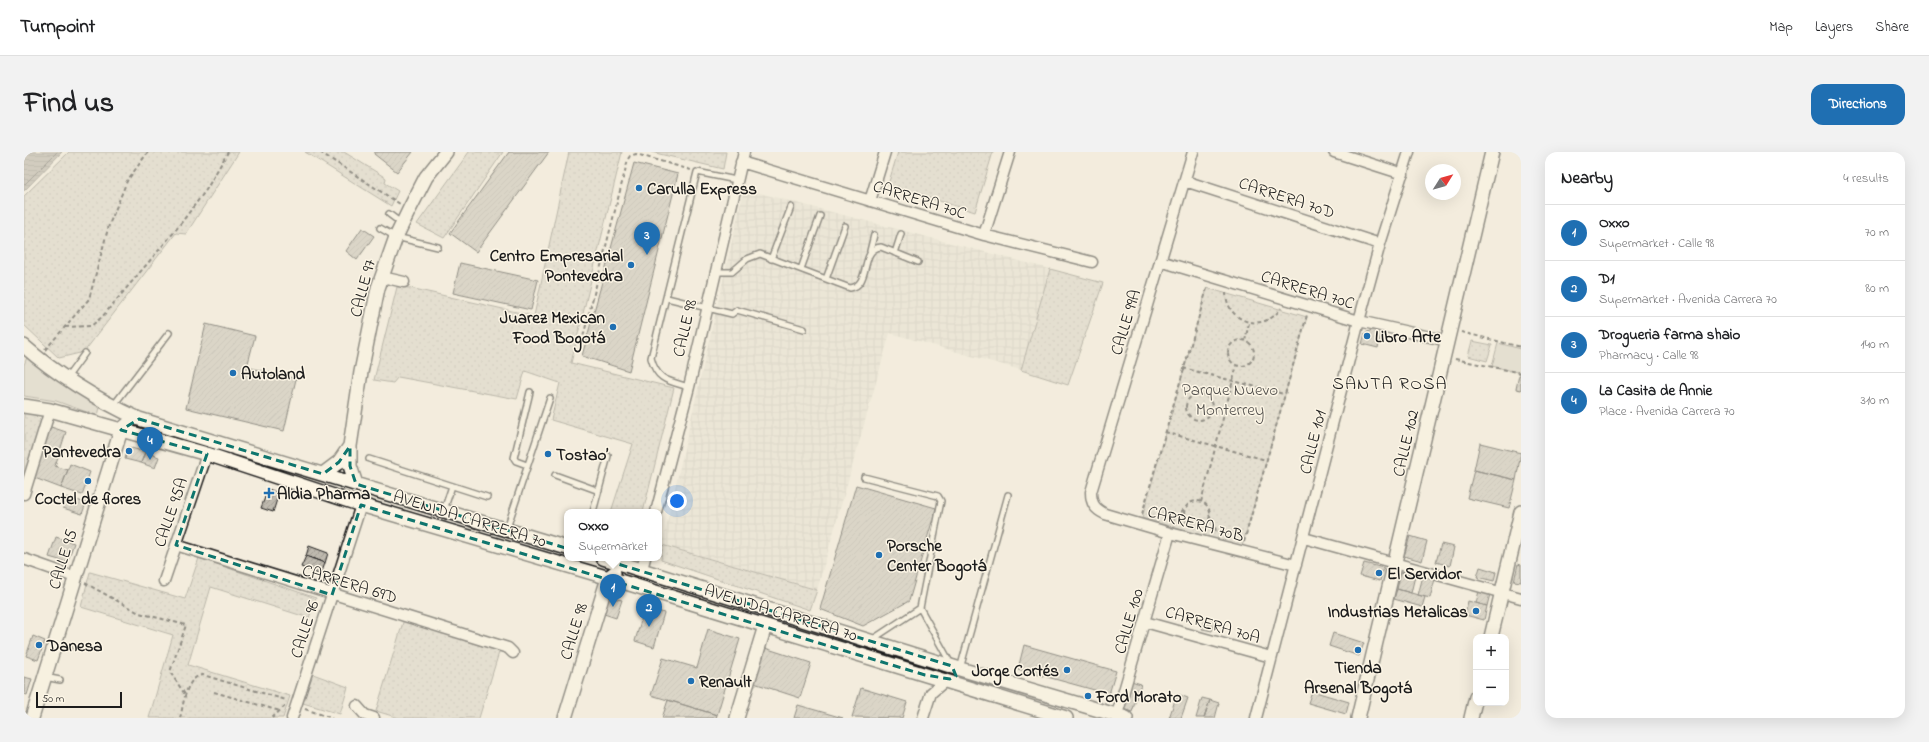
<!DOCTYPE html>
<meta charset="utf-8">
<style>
body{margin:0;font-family:"Indie Flower",sans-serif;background:#f2f2f2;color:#202124}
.controls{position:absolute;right:12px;bottom:12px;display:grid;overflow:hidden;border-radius:8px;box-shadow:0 4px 16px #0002}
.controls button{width:36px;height:36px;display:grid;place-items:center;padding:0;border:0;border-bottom:1px solid #e0e0e0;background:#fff;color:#202124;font:20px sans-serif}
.compass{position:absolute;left:1401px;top:12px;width:36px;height:36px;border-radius:50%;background:#fff;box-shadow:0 4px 16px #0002;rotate:53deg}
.scale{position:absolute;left:12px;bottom:10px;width:86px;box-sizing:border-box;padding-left:4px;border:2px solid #1c1c1c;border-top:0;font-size:11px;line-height:14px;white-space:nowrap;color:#1c1c1c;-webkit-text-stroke:3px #fcf5e5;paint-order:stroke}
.you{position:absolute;left:653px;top:349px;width:14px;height:14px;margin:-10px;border:3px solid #fff;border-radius:50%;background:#1a73e8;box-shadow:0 0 0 6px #1a73e833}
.badge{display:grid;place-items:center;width:26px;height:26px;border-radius:50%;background:#1f6fb2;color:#fff;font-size:13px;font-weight:700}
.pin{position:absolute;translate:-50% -33px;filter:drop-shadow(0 1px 2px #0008)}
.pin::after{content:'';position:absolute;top:21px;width:14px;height:12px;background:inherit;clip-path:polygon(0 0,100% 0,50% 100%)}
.popup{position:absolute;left:540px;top:357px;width:98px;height:52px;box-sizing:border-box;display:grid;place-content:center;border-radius:8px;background:#fff;filter:drop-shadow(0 1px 3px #0005);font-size:13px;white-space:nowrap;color:#757577}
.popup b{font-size:15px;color:#202124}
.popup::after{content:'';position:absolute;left:50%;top:100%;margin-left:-8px;border:8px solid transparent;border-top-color:#fff}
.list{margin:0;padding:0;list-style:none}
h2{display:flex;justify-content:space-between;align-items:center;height:52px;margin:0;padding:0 16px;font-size:17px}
h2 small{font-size:13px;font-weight:400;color:#757577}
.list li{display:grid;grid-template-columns:26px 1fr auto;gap:12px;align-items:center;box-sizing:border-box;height:56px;padding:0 16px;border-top:1px solid #e0e0e0}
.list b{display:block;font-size:15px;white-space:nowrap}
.list p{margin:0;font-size:13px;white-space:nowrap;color:#757577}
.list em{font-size:13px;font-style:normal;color:#757577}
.map{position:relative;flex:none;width:1497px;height:566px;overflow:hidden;border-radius:12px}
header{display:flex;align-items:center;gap:24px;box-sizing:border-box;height:56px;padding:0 20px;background:#fff;border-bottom:1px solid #e0e0e0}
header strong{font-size:19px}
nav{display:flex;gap:22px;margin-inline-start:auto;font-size:14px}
.intro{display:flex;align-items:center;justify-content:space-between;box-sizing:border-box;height:96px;padding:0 24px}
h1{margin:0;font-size:28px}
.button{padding:10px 18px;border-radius:12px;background:#1f6fb2;color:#fff;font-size:14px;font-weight:700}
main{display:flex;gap:24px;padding:0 24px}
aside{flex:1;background:#fff;border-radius:12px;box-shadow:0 4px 16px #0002}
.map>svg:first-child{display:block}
</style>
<header>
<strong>Turnpoint</strong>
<nav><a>Map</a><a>Layers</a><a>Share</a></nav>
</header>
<div class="intro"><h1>Find us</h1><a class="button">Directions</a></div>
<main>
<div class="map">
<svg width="1497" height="566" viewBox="0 0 1497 566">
<defs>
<pattern id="industrial-grid" width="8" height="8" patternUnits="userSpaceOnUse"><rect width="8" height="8" fill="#e3ddcf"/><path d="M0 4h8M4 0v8" fill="none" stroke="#c2bdb1"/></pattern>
<pattern id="park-dots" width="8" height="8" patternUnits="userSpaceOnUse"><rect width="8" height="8" fill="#d3cec1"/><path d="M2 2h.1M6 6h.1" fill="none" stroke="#b5b0a5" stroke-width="1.8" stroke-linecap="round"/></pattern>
<pattern id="water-rules" width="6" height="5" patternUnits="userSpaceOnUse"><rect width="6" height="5" fill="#aaa59b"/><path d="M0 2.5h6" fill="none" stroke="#8a867e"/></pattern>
<pattern id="building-hatch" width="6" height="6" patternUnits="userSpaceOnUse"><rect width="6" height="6" fill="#beb9ae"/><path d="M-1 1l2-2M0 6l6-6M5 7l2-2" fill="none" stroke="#a39e95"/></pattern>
</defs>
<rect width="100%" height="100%" fill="#f3ecdd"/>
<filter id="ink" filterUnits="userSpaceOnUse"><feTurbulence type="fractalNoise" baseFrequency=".025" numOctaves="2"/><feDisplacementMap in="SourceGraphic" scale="8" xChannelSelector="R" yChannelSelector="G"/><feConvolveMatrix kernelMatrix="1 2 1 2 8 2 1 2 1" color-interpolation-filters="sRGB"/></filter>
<g filter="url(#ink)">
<path fill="url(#industrial-grid)" d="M 720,37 L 1026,117 L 997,218 L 866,181 L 793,438 L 638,393 Z"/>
<path fill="#d3cec1" stroke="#78756e" d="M 1474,191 L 1497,197 L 1497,221 L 1468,214 Z
M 3,205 L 44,236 L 76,255 L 74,264 L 32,249 L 0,244 L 0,213 Z"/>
<path fill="url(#park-dots)" stroke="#78756e" d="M 45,0 L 215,0 L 162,82 L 152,81 L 60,200 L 35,206 L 0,173 L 0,44 Z
M 281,0 L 320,0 L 362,26 L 361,31 L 374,39 L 367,54 Z
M 445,0 L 479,0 L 420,86 L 393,72 Z
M 545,0 L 598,0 L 547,211 L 650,236 L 619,360 L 587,360 L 609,292 L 527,268 L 536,231 L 501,219 L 493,247 L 374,225 L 369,231 L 350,228 L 373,135 L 386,136 L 510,164 Z
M 627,0 L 702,0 L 699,17 Z
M 874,0 L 969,0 L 951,60 L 864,33 Z
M 1026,117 L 1079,131 L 1044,233 L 997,218 Z
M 1183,136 L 1283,165 L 1218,395 L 1118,366 Z
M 1448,189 L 1468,193 L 1463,209 L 1444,204 Z
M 3,261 L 11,263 L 17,269 L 17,277 L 0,330 L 0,262 Z
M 638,393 L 793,438 L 786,458 L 637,408 Z
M 175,406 L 292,446 L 285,466 L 187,435 L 164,513 L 266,544 L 259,566 L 125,566 L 149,483 L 57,455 L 66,420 L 161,447 Z
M 380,467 L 476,497 L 455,566 L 375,566 L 352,559 Z
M 289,522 L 324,535 L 316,562 L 279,551 Z"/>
<path fill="url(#water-rules)" stroke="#716e68" d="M 0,0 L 38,0 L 0,39 Z"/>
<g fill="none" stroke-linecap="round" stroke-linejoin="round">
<path stroke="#55534f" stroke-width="1" d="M 0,33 L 33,0"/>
</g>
<path fill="url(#building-hatch)" stroke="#1c1c1c" d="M 351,0 L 389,0 L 373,20 L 350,2 Z
M 485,0 L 525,0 L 452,100 L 426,81 Z
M 610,11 L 654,22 L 605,219 L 558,204 Z
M 338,76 L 350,84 L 333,108 L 322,99 Z
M 436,111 L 514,128 L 507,158 L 429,141 Z
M 182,172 L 231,184 L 223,215 L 272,227 L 260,279 L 162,256 Z
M 1348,178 L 1358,180 L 1354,196 L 1338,192 L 1341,181 Z
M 1495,223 L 1497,223 L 1497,238 L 1492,237 Z
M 24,274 L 42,280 L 31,314 L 44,318 L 37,336 L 8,325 Z
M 1456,291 L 1497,301 L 1492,328 L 1450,318 Z
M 104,295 L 121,300 L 117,311 L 101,307 Z
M 121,300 L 135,305 L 131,316 L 117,311 Z
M 46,312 L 66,320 L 58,343 L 37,336 Z
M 1450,318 L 1492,328 L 1485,356 L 1443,346 Z
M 832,333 L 912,356 L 885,449 L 839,474 L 796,457 Z
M 244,337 L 255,341 L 249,360 L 237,356 Z
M 43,345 L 62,351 L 58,362 L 39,356 Z
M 1386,384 L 1403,389 L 1398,409 L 1380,404 Z
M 32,385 L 50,391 L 44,408 L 39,409 L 25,405 Z
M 1417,392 L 1430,395 L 1426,414 L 1412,410 Z
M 285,394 L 304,401 L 301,411 L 282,404 Z
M 282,404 L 301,411 L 297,423 L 277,415 Z
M 1340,411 L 1360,416 L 1356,429 L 1336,424 Z
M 1494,412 L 1497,413 L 1497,430 L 1490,429 Z
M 1456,415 L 1472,420 L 1470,429 L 1453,425 Z
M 1377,420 L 1391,424 L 1387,441 L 1373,437 Z
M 1399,424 L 1411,427 L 1406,446 L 1394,443 Z
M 1456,435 L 1467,438 L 1463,454 L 1452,451 Z
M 1373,437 L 1401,445 L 1398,455 L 1370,447 Z
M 585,445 L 598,448 L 592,466 L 580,462 Z
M 1444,449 L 1463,454 L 1460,468 L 1441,463 Z
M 621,455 L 640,461 L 630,495 L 611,489 Z
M 1182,465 L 1192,468 L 1188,479 L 1178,477 Z
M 684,477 L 716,487 L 693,563 L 627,543 L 639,506 L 673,516 Z
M 1309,481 L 1340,491 L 1335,504 L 1305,494 Z
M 9,484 L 21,489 L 14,508 L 2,504 Z
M 1000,493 L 1092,519 L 1085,542 L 994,517 Z
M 741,496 L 787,511 L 776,546 L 730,531 Z
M 0,525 L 8,527 L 3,543 L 0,542 Z
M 1107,529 L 1117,532 L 1108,560 L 1098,557 Z
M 837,536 L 883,550 L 878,566 L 828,565 Z
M 1288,539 L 1325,550 L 1322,562 L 1284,551 Z
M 1153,542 L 1164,546 L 1157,566 L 1145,566 Z
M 1178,546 L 1186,548 L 1180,566 L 1172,566 Z
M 644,548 L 693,563 L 692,566 L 638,566 Z
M 1186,548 L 1195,551 L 1191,566 L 1180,566 Z
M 774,553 L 819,566 L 770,566 Z"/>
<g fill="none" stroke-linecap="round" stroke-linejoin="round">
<g stroke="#1c1c1c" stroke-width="8">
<path id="service" d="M 365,62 L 377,71
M 356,76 L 372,85 L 414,95
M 846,99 L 850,83
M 871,101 L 877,82
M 747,107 L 767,55
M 777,117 L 796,64
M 691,120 L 708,120 L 723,107 L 736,102 L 826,136 C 848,133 835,97 857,95 L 894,110
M 802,127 L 821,74
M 643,146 L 708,162 L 713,158 L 780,177
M 42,227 L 61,201
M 665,235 C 645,229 633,229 627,206 L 673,20 L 712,28
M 89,254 L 145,181
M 345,307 L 463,345
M 503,313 L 492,309 L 490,306 L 506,240
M 531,323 L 575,339
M 840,325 L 914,344 L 917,349 L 896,456 L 849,487
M 420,358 L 428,334
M 569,360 L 584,304
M 483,376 L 526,246
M 896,456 L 927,512
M 32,490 L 45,495
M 936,517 L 984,343
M 21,525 L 36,528"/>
</g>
<g stroke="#1c1c1c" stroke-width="13">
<path id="minor" d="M 1169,0 L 1067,340 C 1067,352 1071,357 1081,362 L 1146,381 L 1272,413
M 1310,0 L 1379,22
M 717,10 L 960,83 L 1068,110
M 1161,29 L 1356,92
M 846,49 L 861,0
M 960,83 L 986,0
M 1136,109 L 1335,169 L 1424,189
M 358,125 L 380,130
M 0,342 L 26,258
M 632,360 L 665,235 L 720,0
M 1280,386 L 1497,446
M 152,393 L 484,496 L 489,501
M 0,407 L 51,425
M 618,417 L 621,406
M 140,429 L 183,302
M 1121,470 L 1247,505
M 333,554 L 341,563 L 350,566
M 268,566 L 337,353
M 899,566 L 907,541 L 921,529
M 1092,566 L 1146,381
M 1232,566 L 1335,169 L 1356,92 L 1385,0"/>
</g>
<g stroke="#1c1c1c" stroke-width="16">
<path id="tertiary" d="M 0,194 C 35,225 72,247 115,267 L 543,396
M 0,254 L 26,258 L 183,302 L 337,353 L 599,430 L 1042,566
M 299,322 L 315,310 L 326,294
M 332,332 L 326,314 L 326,294 L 337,220 L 354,136 L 372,85 L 385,58 L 402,25 L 422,0
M 579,406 L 936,517 L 1102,566
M 1467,485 L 1497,360
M 8,566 L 97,278 L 104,272
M 541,566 L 584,426 L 590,421
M 713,566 L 741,474
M 1334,566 L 1468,0
M 1447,566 L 1452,545"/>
</g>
<path stroke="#1c1c1c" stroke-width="2" stroke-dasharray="4 3" stroke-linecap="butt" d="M 296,0 L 376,52
M 1202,140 C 1202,171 1240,182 1257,156
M 41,175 L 67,174 L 78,165 L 151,79 L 182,38 L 204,0
M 1437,180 L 1497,195
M1204 201a13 13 0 1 1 26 0a13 13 0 1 1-26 0Z
M 1221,189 L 1225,171
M 556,197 L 604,7 L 606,4 L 612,2 L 667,18
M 21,198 L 65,147 L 85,73 L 103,29 L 124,0
M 1431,207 L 1497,221
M 1159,216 L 1260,242
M1162 255a13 13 0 1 1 26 0a13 13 0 1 1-26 0Z
M 1141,280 L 1242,308
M1160 362a13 13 0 1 1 26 0a13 13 0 1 1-26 0Z
M 1177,350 L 1213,213
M 1118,362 L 1184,133
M 1185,363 L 1191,373 L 1192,382
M 1148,371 L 1151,366 L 1161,356
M 1220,390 L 1283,163
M 61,431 L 115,461 L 162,473 L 146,520 L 162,544
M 190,540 L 256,559
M 281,557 L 308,566
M 156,566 C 160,552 161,525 179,523 L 262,548
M 248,566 L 261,554"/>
<use href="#service" stroke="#fcf5e5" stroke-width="5"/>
<use href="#minor" stroke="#fcf5e5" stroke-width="10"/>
<use href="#tertiary" stroke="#fcf5e5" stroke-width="13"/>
</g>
</g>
<path d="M0 0H1497V566H0ZM 115,267 L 299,322 L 315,310 L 326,294 L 326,314 L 332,332 L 928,514 L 932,524 L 926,527 L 901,523 L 337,353 L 308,443 L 152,393 L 183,302 L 97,278 Z" fill="#f3ecdd" fill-opacity=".55" fill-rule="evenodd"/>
<path fill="none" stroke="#0f766e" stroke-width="3" stroke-dasharray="8 5" stroke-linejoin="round" d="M 115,267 L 299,322 L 315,310 L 326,294 L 326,314 L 332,332 L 928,514 L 932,524 L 926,527 L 901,523 L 337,353 L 308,443 L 152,393 L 183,302 L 97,278 Z"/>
<g fill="#1f6fb2" stroke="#fcf5e5" stroke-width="1.5">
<circle cx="615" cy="36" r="4"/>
<circle cx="607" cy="113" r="4"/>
<circle cx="589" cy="175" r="4"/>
<circle cx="1343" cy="184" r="4"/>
<circle cx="209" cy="221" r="4"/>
<circle cx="105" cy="299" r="4"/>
<circle cx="524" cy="302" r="4"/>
<circle cx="64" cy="329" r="4"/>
<path d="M243 335h4v4h4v4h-4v4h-4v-4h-4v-4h4z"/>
<circle cx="855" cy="403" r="4"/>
<circle cx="1355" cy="421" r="4"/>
<circle cx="1452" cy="459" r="4"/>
<circle cx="15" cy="493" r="4"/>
<circle cx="1334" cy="498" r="4"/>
<circle cx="1043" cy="518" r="4"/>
<circle cx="667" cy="529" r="4"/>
<circle cx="1064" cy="544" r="4"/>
</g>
<g text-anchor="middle" stroke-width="3" stroke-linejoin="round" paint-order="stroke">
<g font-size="17" font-weight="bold" fill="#1c1c1c" stroke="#fcf5e5" text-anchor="start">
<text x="623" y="42">Carulla Express</text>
<text x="599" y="109" text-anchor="end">Centro Empresarial<tspan x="599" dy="20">Pontevedra</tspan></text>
<text x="581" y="171" text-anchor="end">Juarez Mexican<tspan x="581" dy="20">Food Bogotá</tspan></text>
<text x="1351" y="190">Libro Arte</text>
<text x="217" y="227">Autoland</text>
<text x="97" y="305" text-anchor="end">Pantevedra</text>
<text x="532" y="308">Tostao’</text>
<text x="253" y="347">Aldia Pharma</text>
<text x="64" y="352" text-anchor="middle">Coctel de flores</text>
<text x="863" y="399">Porsche<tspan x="863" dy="20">Center Bogotá</tspan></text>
<text x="1363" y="427">El Servidor</text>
<text x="1444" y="465" text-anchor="end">Industrias Metalicas</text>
<text x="23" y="499">Danesa</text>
<text x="1334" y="521" text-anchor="middle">Tienda<tspan x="1334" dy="20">Arsenal Bogotá</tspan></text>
<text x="1035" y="524" text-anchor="end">Jorge Cortés</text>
<text x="675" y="535">Renault</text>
<text x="1072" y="550">Ford Morato</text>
</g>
<g font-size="17" fill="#1c1c1c" stroke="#fcf5e5">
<text transform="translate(1263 45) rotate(18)" y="6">CARRERA 70D</text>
<text transform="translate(896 47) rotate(17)" y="6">CARRERA 70C</text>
<text transform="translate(338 136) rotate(-75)" y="6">CALLE 97</text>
<text transform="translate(1284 137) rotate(17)" y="6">CARRERA 70C</text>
<text transform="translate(1101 170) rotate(-73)" y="6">CALLE 99A</text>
<text transform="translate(660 176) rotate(-77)" y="6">CALLE 98</text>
<text transform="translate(1288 290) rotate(-76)" y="6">CALLE 101</text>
<text transform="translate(1381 291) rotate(-77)" y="6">CALLE 102</text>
<text transform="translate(146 360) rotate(-71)" y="6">CALLE 95A</text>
<text transform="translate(446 366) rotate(17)" y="6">AVENIDA CARRERA 70</text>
<text transform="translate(1172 371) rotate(15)" y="6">CARRERA 70B</text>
<text transform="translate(38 407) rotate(-73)" y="6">CALLE 95</text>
<text transform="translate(326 431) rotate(17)" y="6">CARRERA 69D</text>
<text transform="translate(757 460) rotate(17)" y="6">AVENIDA CARRERA 70</text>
<text transform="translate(1104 469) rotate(-74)" y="6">CALLE 100</text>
<text transform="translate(1189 472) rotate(16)" y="6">CARRERA 70A</text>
<text transform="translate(280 477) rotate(-72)" y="6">CALLE 96</text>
<text transform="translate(549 479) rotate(-73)" y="6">CALLE 98</text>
</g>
<g font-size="17" fill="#53514e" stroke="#fcf5e5">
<text x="1206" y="243">Parque Nuevo<tspan x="1206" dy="20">Monterrey</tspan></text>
</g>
<g font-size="18" letter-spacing="1" fill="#1c1c1c" stroke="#fcf5e5">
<text x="1366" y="237">SANTA ROSA</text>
</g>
</g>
</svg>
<div class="controls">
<button>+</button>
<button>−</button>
</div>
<svg class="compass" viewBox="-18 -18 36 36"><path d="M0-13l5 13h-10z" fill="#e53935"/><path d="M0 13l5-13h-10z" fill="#757577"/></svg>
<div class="scale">50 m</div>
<div class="you"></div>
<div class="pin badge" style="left:589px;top:455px">1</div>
<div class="popup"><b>Oxxo</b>Supermarket</div>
<div class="pin badge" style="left:625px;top:475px">2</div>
<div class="pin badge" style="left:623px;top:103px">3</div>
<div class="pin badge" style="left:126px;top:308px">4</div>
</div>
<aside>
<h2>Nearby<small>4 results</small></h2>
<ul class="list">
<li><span class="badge">1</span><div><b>Oxxo</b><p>Supermarket · Calle 98</p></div><em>70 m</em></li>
<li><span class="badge">2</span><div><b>D1</b><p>Supermarket · Avenida Carrera 70</p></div><em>80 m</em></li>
<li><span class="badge">3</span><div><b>Drogueria farma shaio</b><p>Pharmacy · Calle 98</p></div><em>140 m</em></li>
<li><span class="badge">4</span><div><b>La Casita de Annie</b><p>Place · Avenida Carrera 70</p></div><em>310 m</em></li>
</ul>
</aside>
</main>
